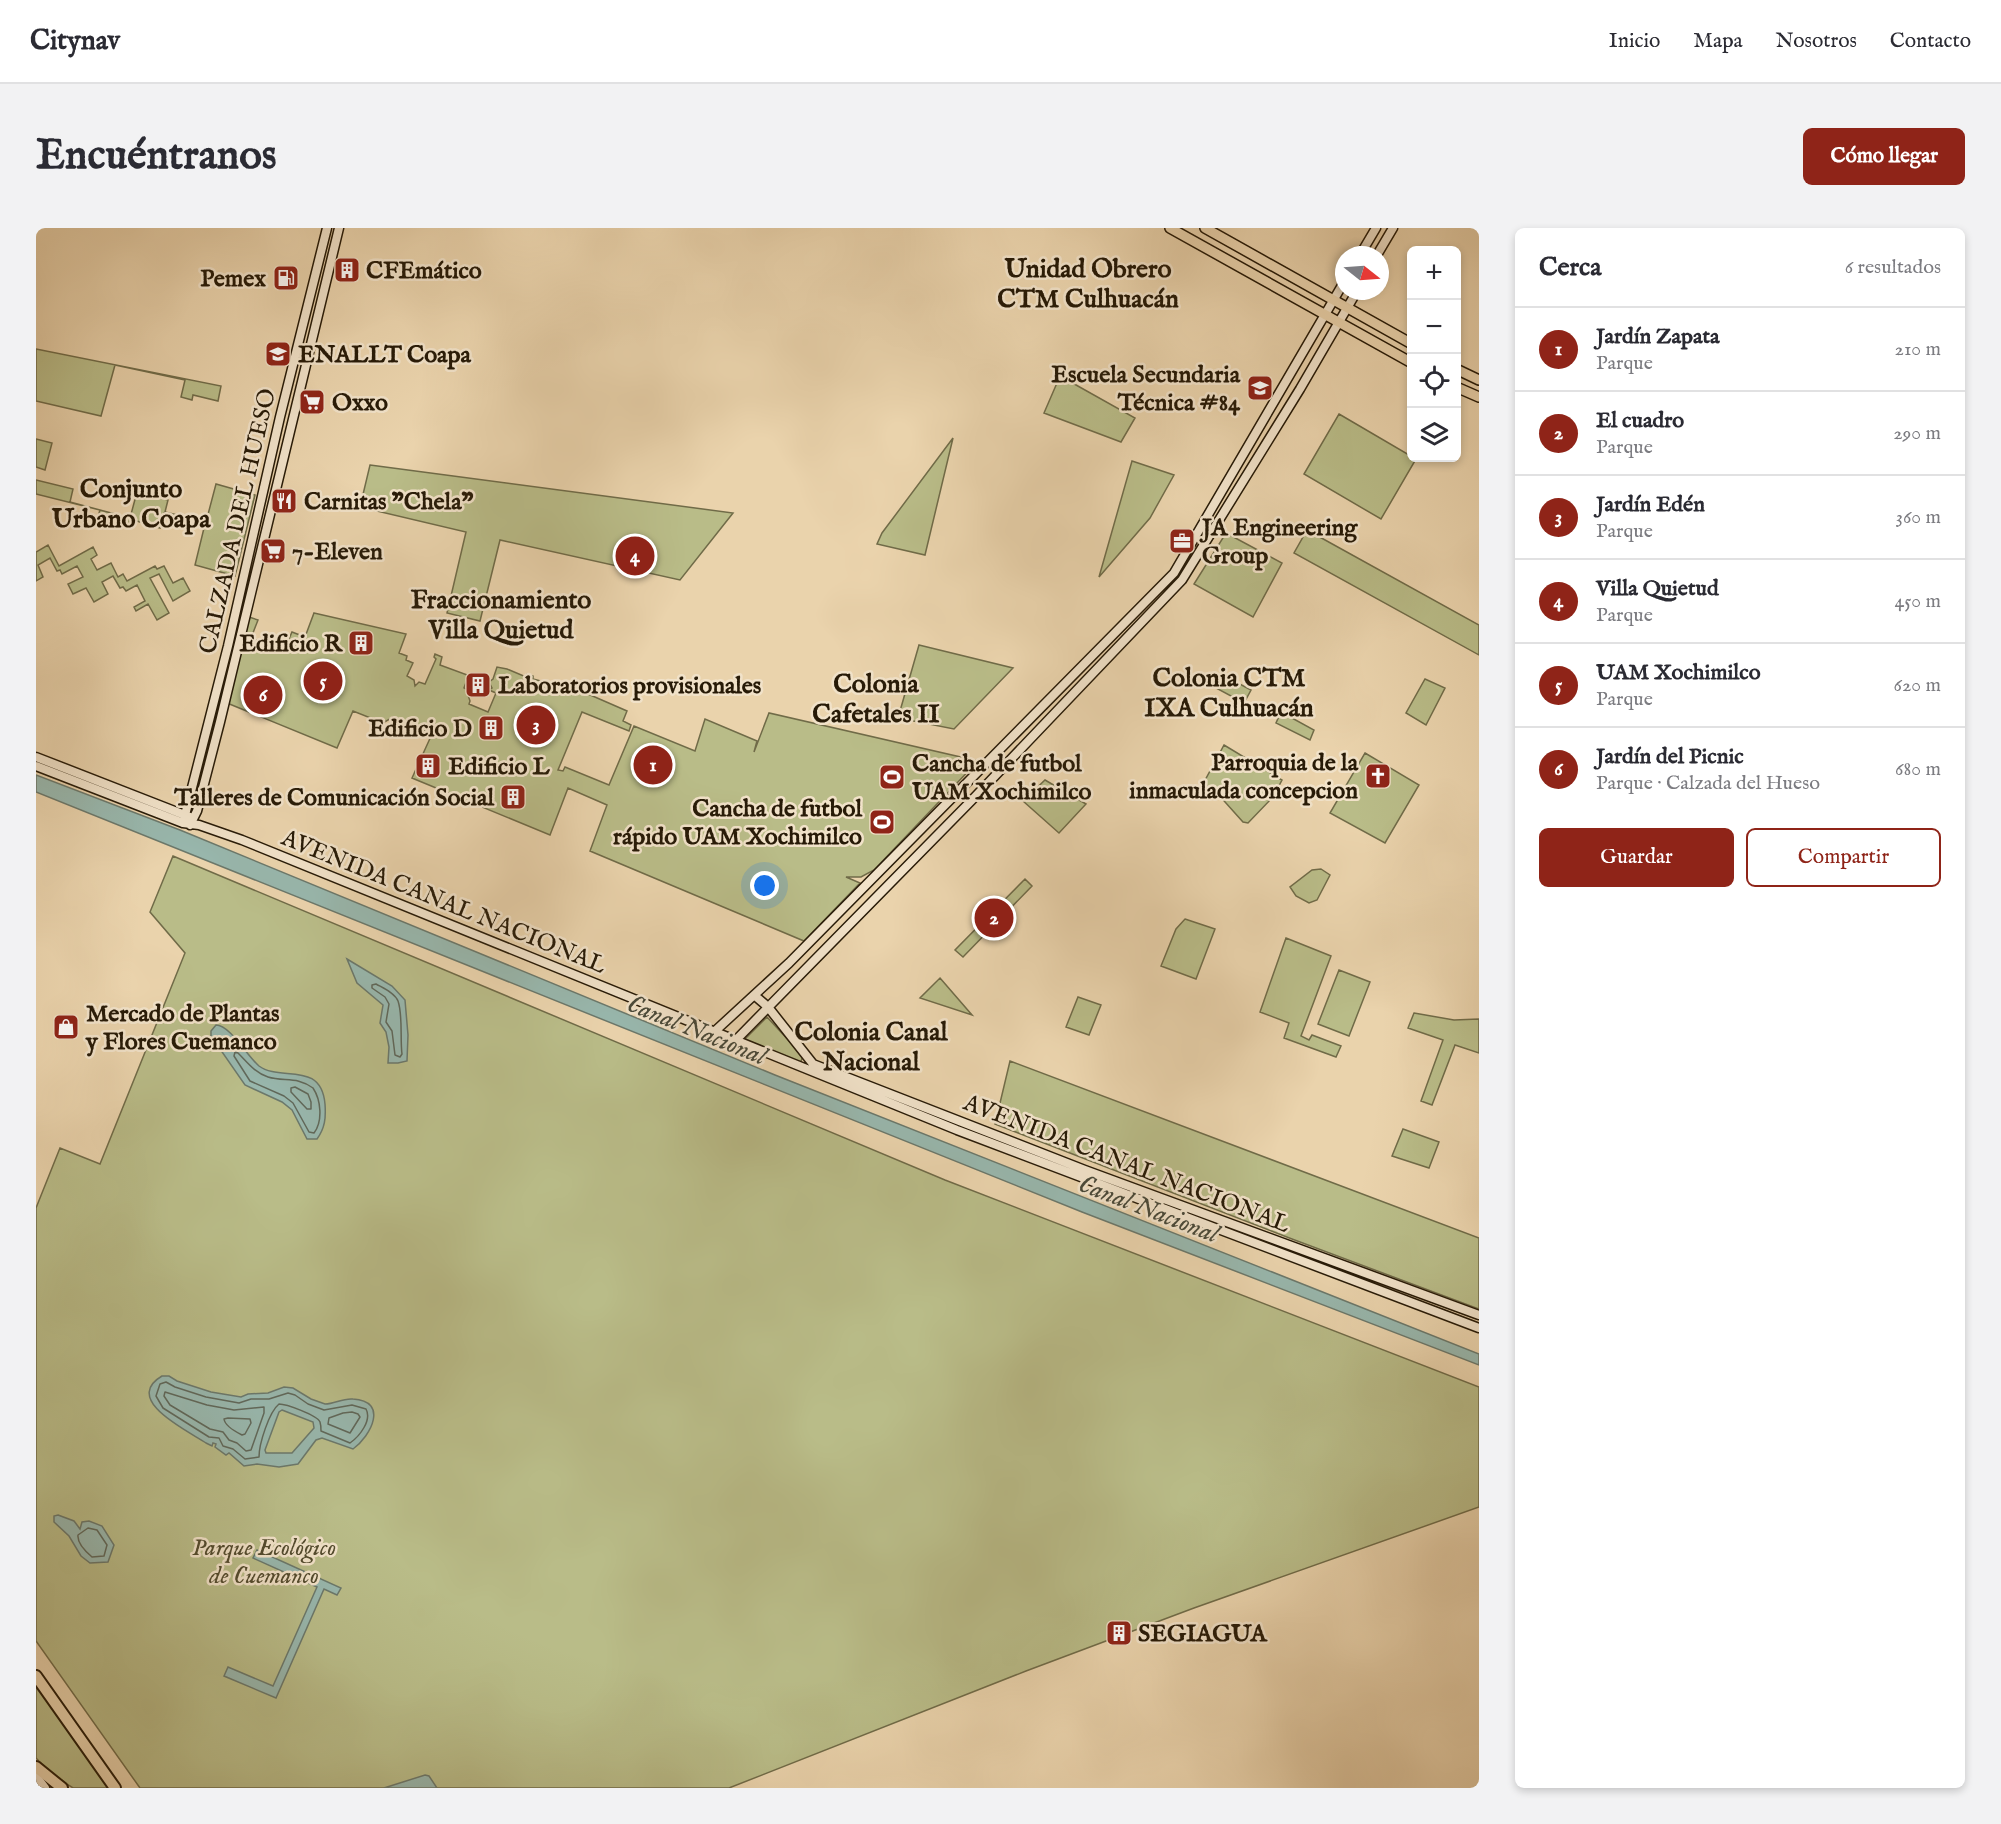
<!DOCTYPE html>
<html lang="es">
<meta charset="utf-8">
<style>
body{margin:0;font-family:"IM FELL English",serif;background:#f2f2f3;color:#2b2b33}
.controls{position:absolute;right:18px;top:18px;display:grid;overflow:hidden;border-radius:9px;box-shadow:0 3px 9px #0003}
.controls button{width:54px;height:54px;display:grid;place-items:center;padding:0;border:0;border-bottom:2px solid #e1e1e2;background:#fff;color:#2b2b33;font:30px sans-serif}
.compass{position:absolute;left:1299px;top:18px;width:54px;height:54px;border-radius:50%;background:#fff;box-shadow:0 3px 9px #0003;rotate:107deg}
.you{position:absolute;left:729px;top:658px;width:21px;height:21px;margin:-15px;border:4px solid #fff;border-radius:50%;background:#1a73e8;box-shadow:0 0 0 9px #1a73e833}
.badge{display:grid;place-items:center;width:39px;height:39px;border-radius:50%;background:#8f2418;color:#fff;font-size:20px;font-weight:700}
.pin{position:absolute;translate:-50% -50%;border:3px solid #fff;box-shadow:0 2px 6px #0006}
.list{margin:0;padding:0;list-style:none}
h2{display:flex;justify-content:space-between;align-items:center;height:78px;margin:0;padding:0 24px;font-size:26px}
h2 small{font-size:20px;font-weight:400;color:#7c7c81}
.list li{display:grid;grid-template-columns:39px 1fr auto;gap:18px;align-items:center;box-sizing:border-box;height:84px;padding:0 24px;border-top:2px solid #e1e1e2}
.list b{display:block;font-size:22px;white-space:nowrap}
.list p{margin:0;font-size:20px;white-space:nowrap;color:#7c7c81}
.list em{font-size:20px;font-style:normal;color:#7c7c81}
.actions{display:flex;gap:12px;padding:18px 24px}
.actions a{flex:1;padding:14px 0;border:2px solid #8f2418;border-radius:9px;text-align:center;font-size:21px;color:#8f2418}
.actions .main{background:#8f2418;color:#fff}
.icon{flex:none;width:33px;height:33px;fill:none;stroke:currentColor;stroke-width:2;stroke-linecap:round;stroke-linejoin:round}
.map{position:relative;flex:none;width:1443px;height:1560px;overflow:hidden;border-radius:9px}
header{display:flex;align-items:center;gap:36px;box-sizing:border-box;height:84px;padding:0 30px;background:#fff;border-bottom:2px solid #e1e1e2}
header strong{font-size:28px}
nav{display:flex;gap:33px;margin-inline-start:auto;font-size:21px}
.intro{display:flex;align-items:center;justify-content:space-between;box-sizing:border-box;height:144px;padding:0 36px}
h1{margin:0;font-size:42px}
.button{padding:15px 27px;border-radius:9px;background:#8f2418;color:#fff;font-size:21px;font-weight:700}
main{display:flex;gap:36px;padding:0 36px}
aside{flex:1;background:#fff;border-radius:9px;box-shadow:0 3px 9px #0003}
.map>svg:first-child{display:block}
</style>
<header>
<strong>Citynav</strong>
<nav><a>Inicio</a><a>Mapa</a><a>Nosotros</a><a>Contacto</a></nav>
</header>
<div class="intro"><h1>Encuéntranos</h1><a class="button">Cómo llegar</a></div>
<main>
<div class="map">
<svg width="1443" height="1560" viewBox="0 0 1443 1560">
<rect width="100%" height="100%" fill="#ead3ac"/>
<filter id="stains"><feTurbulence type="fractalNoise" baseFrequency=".00333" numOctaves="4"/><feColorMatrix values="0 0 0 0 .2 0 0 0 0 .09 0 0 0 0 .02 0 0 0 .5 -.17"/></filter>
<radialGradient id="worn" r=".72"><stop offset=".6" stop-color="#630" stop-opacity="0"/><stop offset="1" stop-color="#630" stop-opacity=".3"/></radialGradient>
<path fill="#b9bc88" stroke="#706b48" stroke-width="1.5" d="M 0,121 L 185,158 L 182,173 L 157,167 L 156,172 L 145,169 L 149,152 L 79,137 L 65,188 L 0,173 Z
M 1024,148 L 1099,190 L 1085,214 L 1008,185 Z
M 1303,186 L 1380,231 L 1345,291 L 1268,246 Z
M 917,210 L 889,327 L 841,316 L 846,305 Z
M 0,211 L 16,215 L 9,242 L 0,239 Z
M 1096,233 L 1138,247 L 1114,290 L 1063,349 Z
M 334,237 L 697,285 L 644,352 L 464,312 L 444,393 L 411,385 L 430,304 L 324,279 Z
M 0,252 L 37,261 L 34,274 L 94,290 L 101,264 L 132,272 L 129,284 L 170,294 L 180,256 L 219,267 L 199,348 L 159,337 L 169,296 L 128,285 L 124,300 L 94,291 L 92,300 L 61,292 L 64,282 L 0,266 Z
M 1271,302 L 1443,397 L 1443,427 L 1258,325 Z
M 1190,305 L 1246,335 L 1217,389 L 1158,356 Z
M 12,317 L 23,338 L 57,319 L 61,327 L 55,331 L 61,342 L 75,335 L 82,349 L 87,346 L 91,353 L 119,338 L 121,341 L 128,338 L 137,355 L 147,350 L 154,363 L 137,373 L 123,346 L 114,350 L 133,385 L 121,392 L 112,376 L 100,383 L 98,379 L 109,373 L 101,357 L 90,363 L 87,359 L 84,360 L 77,348 L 66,354 L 72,366 L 58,374 L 50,360 L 37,366 L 32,356 L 47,349 L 41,338 L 26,346 L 24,342 L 21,343 L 14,330 L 2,337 L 7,349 L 0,353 L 0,324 Z
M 278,385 L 370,406 L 363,425 L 371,428 L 370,432 L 377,435 L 371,448 L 378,452 L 379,458 L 383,454 L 389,456 L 400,431 L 398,429 L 399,426 L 406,429 L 404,437 L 434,448 L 434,453 L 431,452 L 428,460 L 438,465 L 432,467 L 434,473 L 433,476 L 452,484 L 460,465 L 453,462 L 456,460 L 453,454 L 457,451 L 461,439 L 471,441 L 490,449 L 491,446 L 497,448 L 497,451 L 520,457 L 519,460 L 533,466 L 536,459 L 591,483 L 587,493 L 595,497 L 593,503 L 546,484 L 522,542 L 527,543 L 529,539 L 573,557 L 598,498 L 659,523 L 669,491 L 721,513 L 718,524 L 733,485 L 942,533 L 838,642 L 825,649 L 810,649 L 824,655 L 768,713 L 554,623 L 571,577 L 532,560 L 514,607 L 376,550 L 396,506 L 357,489 L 347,495 L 317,483 L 301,520 L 191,475 L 213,389 L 222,392 L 215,410 L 228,415 L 230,412 L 249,420 L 256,404 L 269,409 Z
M 883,417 L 977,440 L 918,501 L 862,490 Z
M 1187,447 L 1215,462 L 1208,475 L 1180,460 Z
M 1389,451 L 1409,460 L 1390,497 L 1370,485 Z
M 1245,484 L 1278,502 L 1274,512 L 1240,495 Z
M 1188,517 L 1246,552 L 1237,569 L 1212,595 L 1207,594 L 1181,565 L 1167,556 Z
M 1329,525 L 1383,557 L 1349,615 L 1294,585 Z
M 1009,552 L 1050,576 L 1023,605 L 987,573 Z
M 137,628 L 909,952 L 1443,1159 L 1443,1279 L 1158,1380 L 990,1443 L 693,1560 L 104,1560 L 0,1413 L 0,980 L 24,920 L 64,936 L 149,725 L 114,684 Z
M 1285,641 L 1294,647 L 1281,672 L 1273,675 L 1260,668 L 1254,659 L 1276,642 Z
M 989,651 L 996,658 L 927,729 L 919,722 Z
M 1149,691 L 1179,701 L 1160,751 L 1125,738 L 1140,701 Z
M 1250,710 L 1295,728 L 1265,808 L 1273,812 L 1276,807 L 1305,818 L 1300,829 L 1248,810 L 1253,795 L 1224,784 Z
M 1303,742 L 1334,754 L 1313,808 L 1282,796 Z
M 904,750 L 936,787 L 884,770 Z
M 1042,769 L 1065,777 L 1053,807 L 1030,799 Z
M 1378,785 L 1418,792 L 1443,791 L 1443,825 L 1419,817 L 1396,877 L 1385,873 L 1407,812 L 1372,800 Z
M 731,789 L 767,828 L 764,836 L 707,813 Z
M 974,833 L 1443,1010 L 1443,1081 L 1256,1011 L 959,896 Z
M 1367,901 L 1403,914 L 1393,940 L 1356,928 Z
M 0,1454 L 74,1560 L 37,1560 L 14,1545 L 0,1530 Z"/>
<path fill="#98b7ad" stroke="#6b786b" stroke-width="1.5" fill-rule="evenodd" d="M 0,547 L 144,602 L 739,847 L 1443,1126 L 1443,1137 L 1046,984 L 0,564 Z
M 311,731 L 356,758 L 369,772 L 372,807 L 371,833 L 362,835 L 352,835 L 353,819 L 350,804 L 344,795 L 347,777 L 321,755 Z
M 180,797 C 194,797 211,828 223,838 C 244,854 285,832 289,876 C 290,890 289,900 281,911 L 271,911 L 256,882 L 246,874 L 209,857 L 175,808 L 175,803 Z
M 126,1148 L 133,1148 L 141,1153 L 175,1164 L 205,1169 L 212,1166 L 232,1165 L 248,1159 L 257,1160 L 275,1171 L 289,1176 C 299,1176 306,1170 317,1171 C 353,1173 335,1208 317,1221 L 286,1210 L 280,1212 L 262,1236 L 243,1239 L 221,1236 L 208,1238 L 193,1225 L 190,1227 L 179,1219 L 180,1216 L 177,1215 L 176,1218 L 170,1215 C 154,1204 85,1172 126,1148 ZM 246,1182 L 277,1194 L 278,1200 L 256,1225 L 230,1225 L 229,1222 L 243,1184 Z
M 22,1287 L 38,1293 L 44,1301 L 46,1294 L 53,1293 L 66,1298 L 78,1317 L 72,1334 L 54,1335 L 45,1328 L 33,1308 L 18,1294 L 18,1288 Z
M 221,1322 L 305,1360 L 301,1367 L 288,1361 L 240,1470 L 188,1448 L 192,1439 L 237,1458 L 281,1359 L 217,1330 Z
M 389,1547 L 393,1548 L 401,1560 L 348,1560 Z"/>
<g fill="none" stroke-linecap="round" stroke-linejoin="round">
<path stroke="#60685a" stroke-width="1.5" d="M 340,756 C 347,760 359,765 362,773 C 367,787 364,812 366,826 L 364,829 L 359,827 L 356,803 L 350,794 L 353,776 L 349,769 L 336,760 L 336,757 Z
M 199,824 L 202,825 C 211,834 219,845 232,849 C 248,854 261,848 277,860 C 285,872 287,893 278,905 L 273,904 L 257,875 L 248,868 L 214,853 L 198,828 Z
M 259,859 L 272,866 L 275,874 L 275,881 L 271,881 L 255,864 L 255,860 Z
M 130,1154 L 139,1159 L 170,1169 L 203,1175 L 215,1171 L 233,1171 L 252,1165 L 259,1167 L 272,1176 L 288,1182 L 316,1177 L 330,1181 C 336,1192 324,1208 314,1215 L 285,1203 C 285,1200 285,1197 284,1194 C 281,1187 250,1176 243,1176 C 233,1184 223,1216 223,1229 L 209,1231 L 197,1221 L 187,1218 L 183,1210 L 173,1209 L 127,1180 L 120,1168 L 124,1156 Z
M 129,1164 L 171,1177 L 198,1182 L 228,1179 L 228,1185 L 215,1222 L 210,1223 L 201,1215 L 193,1212 L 187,1204 L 174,1201 L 134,1177 L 128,1168 Z
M 316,1184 L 322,1186 L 324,1189 L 314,1205 L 292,1196 L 293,1190 L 307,1185 Z
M 192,1190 L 214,1191 L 215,1195 L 209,1206 L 206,1207 C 200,1204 189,1198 188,1191 Z
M 52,1300 L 61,1302 L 71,1317 L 68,1328 L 56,1329 C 50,1324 41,1315 42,1307 Z"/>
<g stroke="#271a07" stroke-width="11">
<path id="secondary" d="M 1324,27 L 1340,0
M 1341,27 L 1357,0
M 0,529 L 154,589
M 0,538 L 147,595 L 163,597 L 206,612 L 921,902 L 1443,1100
M 147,595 L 192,418 L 244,189 L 291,0
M 154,597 L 161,583 L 184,494 L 303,0
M 718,767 L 732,779 L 777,836 L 1049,942 L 1443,1087
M 678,804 L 753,735 L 1138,345 L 1308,54
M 699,813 L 935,573 L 1146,352 L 1264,161 L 1321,63
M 0,1548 L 9,1560"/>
</g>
<g stroke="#271a07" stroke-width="12">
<path id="primary" d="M 1134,0 L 1376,135
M 1169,0 L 1376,116
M 1420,141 L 1443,152
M 1420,159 L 1443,169"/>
</g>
<g stroke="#271a07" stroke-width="14">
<path id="trunk" d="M 0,1448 L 79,1560
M 0,1539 L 26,1560"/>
</g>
<use href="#secondary" stroke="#f1e2c9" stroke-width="8"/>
<use href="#primary" stroke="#ead3ac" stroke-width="9"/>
<use href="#trunk" stroke="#ead3ac" stroke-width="10"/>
</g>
<defs>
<g id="building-square" transform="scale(1.35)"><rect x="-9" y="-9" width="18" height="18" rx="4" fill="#8f2418" stroke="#f1e2c9"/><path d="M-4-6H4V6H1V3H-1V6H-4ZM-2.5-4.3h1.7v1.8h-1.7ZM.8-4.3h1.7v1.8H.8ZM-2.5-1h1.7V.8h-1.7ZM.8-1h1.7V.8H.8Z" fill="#fff"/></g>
<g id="fuel-square" transform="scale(1.35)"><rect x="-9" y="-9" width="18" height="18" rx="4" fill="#8f2418" stroke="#f1e2c9"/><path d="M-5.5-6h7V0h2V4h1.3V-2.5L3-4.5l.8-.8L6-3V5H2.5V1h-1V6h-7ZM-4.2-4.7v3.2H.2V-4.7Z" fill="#fff"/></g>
<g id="school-square" transform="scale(1.35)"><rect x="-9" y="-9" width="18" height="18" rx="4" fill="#8f2418" stroke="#f1e2c9"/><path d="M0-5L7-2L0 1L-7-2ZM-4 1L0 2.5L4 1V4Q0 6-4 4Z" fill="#fff"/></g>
<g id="supermarket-square" transform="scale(1.35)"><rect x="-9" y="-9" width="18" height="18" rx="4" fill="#8f2418" stroke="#f1e2c9"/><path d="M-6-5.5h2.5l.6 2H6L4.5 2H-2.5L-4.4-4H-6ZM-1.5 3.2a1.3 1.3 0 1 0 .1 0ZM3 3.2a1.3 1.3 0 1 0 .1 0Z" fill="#fff"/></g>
<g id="restaurant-square" transform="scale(1.35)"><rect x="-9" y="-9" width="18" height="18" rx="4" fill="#8f2418" stroke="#f1e2c9"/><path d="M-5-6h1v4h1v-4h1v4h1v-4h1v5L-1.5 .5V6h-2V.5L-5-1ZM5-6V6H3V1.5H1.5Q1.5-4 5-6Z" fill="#fff"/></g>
<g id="office-square" transform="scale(1.35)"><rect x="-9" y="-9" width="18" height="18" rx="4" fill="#8f2418" stroke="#f1e2c9"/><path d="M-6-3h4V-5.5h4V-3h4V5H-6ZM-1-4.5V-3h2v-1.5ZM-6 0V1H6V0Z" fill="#fff"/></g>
<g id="church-square" transform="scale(1.35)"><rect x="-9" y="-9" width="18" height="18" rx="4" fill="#8f2418" stroke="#f1e2c9"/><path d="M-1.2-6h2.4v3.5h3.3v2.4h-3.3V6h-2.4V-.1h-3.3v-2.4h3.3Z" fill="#fff"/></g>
<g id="stadium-square" transform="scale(1.35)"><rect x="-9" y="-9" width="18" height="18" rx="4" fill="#8f2418" stroke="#f1e2c9"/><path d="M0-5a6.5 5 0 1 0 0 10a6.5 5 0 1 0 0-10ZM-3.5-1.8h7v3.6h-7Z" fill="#fff"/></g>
<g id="shop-square" transform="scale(1.35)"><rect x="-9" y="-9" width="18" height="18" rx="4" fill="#8f2418" stroke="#f1e2c9"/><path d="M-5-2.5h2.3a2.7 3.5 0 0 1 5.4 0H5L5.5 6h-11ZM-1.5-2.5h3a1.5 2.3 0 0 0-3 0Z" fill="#fff"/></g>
</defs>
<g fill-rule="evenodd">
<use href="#building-square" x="311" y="42"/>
<use href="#fuel-square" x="250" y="50"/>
<use href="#school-square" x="242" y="126"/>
<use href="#school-square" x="1224" y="160"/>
<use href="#supermarket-square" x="276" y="174"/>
<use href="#restaurant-square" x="248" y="273"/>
<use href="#office-square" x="1146" y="313"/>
<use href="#supermarket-square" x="237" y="323"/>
<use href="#building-square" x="325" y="415"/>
<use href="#building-square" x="442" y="457"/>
<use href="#building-square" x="455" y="500"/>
<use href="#building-square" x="392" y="538"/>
<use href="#church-square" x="1342" y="548"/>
<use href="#stadium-square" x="856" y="549"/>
<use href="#building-square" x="477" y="569"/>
<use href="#stadium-square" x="846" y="594"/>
<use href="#shop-square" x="30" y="799"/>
<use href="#building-square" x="1083" y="1405"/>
</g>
<g text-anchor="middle" stroke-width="5" stroke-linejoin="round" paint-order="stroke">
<g font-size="24" font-weight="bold" fill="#271a07" stroke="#f1e2c9" text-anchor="start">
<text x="330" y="50">CFEmático</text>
<text x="230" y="58" text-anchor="end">Pemex</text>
<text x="262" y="134">ENALLT Coapa</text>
<text x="1204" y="154" text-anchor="end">Escuela Secundaria<tspan x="1204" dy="28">Técnica #84</tspan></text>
<text x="296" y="182">Oxxo</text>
<text x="268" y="281">Carnitas "Chela"</text>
<text x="1166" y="307">JA Engineering<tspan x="1166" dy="28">Group</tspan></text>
<text x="256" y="331">7-Eleven</text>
<text x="306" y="423" text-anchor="end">Edificio R</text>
<text x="462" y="465">Laboratorios provisionales</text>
<text x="436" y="508" text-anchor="end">Edificio D</text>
<text x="1322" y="542" text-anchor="end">Parroquia de la<tspan x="1322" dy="28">inmaculada concepcion</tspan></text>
<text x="876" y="543">Cancha de futbol<tspan x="876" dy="28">UAM Xochimilco</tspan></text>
<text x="412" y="546">Edificio L</text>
<text x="458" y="577" text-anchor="end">Talleres de Comunicación Social</text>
<text x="826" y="588" text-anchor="end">Cancha de futbol<tspan x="826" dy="28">rápido UAM Xochimilco</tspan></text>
<text x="50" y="793">Mercado de Plantas<tspan x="50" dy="28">y Flores Cuemanco</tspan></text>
<text x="1102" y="1413">SEGIAGUA</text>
</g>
<g font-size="24" fill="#271a07" stroke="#f1e2c9">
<text transform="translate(201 293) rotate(-77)" y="8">CALZADA DEL HUESO</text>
<text transform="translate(408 673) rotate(22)" y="8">AVENIDA CANAL NACIONAL</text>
<text transform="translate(1091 935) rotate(21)" y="8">AVENIDA CANAL NACIONAL</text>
</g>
<g font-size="24" font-style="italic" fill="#534b2e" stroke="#f1e2c9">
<text x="228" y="1327">Parque Ecológico<tspan x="228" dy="28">de Cuemanco</tspan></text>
</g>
<g font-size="26" font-weight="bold" fill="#271a07" stroke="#f1e2c9">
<text x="1052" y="49">Unidad Obrero<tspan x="1052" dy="30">CTM Culhuacán</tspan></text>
<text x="95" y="269">Conjunto<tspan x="95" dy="30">Urbano Coapa</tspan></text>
<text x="465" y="380">Fraccionamiento<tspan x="465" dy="30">Villa Quietud</tspan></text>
<text x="1193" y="458">Colonia CTM<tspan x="1193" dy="30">IXA Culhuacán</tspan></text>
<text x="840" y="464">Colonia<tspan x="840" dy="30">Cafetales II</tspan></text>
<text x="835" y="812">Colonia Canal<tspan x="835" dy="30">Nacional</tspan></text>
</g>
<g font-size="26" font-style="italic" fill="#494939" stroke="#f1e2c9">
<text transform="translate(661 801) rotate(22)" y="9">Canal Nacional</text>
<text transform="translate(1113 980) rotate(21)" y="9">Canal Nacional</text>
</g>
</g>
<rect width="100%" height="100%" filter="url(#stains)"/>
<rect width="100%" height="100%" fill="url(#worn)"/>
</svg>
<div class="controls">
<button>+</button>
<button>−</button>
<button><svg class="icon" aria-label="locate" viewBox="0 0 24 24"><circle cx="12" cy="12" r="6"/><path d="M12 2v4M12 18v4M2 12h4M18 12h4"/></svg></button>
<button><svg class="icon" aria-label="layers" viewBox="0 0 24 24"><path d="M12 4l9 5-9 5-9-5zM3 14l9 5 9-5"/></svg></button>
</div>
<svg class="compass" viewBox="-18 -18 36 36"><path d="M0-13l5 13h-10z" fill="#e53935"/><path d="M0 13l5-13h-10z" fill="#7c7c81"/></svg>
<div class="you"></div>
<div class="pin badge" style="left:617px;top:537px">1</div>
<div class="pin badge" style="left:958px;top:690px">2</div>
<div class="pin badge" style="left:500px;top:497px">3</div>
<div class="pin badge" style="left:599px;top:328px">4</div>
<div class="pin badge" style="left:287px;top:453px">5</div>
<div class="pin badge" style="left:227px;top:467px">6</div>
</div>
<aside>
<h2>Cerca<small>6 resultados</small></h2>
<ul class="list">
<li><span class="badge">1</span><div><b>Jardín Zapata</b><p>Parque</p></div><em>210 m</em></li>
<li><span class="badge">2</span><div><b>El cuadro</b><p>Parque</p></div><em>290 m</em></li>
<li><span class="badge">3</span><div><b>Jardín Edén</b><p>Parque</p></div><em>360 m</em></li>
<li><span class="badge">4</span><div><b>Villa Quietud</b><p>Parque</p></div><em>450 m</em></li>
<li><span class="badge">5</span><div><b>UAM Xochimilco</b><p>Parque</p></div><em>620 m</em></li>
<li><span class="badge">6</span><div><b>Jardín del Picnic</b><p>Parque · Calzada del Hueso</p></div><em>680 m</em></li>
</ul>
<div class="actions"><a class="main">Guardar</a><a>Compartir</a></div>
</aside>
</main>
